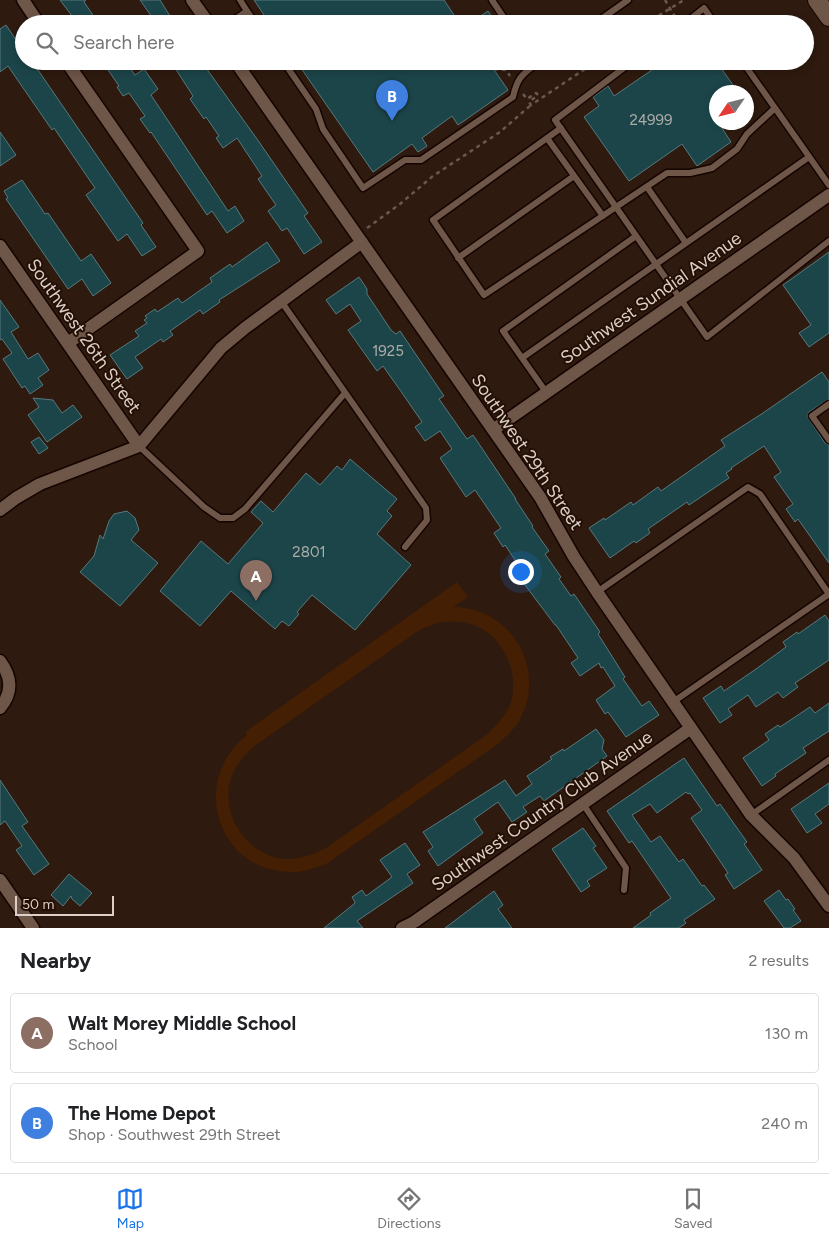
<!DOCTYPE html>
<meta charset="utf-8">
<style>
body{margin:0;font-family:Figtree,sans-serif;background:#f6f6f6;color:#202124}
.compass{position:absolute;left:709px;top:85px;width:45px;height:45px;border-radius:50%;background:#fff;box-shadow:0 2px 8px #0003;rotate:235deg}
.scale{position:absolute;left:15px;bottom:12px;width:99px;box-sizing:border-box;padding-left:5px;border:2px solid #ddcfc7;border-top:0;font-size:14px;line-height:18px;white-space:nowrap;color:#ddcfc7;-webkit-text-stroke:4px #241005;paint-order:stroke}
.you{position:absolute;left:520px;top:571px;width:18px;height:18px;margin:-12px;border:4px solid #fff;border-radius:50%;background:#1a73e8;box-shadow:0 0 0 8px #1a73e833}
.badge{display:grid;place-items:center;width:32px;height:32px;border-radius:50%;background:#1a73e8;color:#fff;font-size:16px;font-weight:700}
.pin{position:absolute;translate:-50% -41px;filter:drop-shadow(0 1px 2px #0008)}
.pin::after{content:'';position:absolute;top:26px;width:18px;height:15px;background:inherit;clip-path:polygon(0 0,100% 0,50% 100%)}
.list{margin:0;padding:0;list-style:none}
h2{display:flex;justify-content:space-between;align-items:center;height:65px;margin:0;padding:0 20px;font-size:21px}
h2 small{font-size:16px;font-weight:400;color:#757577}
.list li{display:grid;grid-template-columns:32px 1fr auto;gap:15px;align-items:center;box-sizing:border-box;height:80px;margin:0 10px 10px;padding:0 10px;border:1px solid #e0e0e0;border-radius:5px}
.list b{display:block;font-size:19px;white-space:nowrap}
.list p{margin:0;font-size:16px;white-space:nowrap;color:#757577}
.list em{font-size:16px;font-style:normal;color:#757577}
.icon{flex:none;width:28px;height:28px;fill:none;stroke:currentColor;stroke-width:2;stroke-linecap:round;stroke-linejoin:round}
.map{position:relative;flex:none;width:829px;height:928px;overflow:hidden}
.search{position:absolute;background:#fff;box-shadow:0 2px 8px #0003;left:15px;right:15px;top:15px;height:55px;display:flex;align-items:center;gap:12px;box-sizing:border-box;padding:0 18px;border-radius:28px;color:#757577;font-size:19px}
.sheet{height:245px;background:#fff}
nav{display:flex;justify-content:space-around;align-items:center;box-sizing:border-box;height:70px;border-top:1px solid #e0e0e0;background:#fff;font-size:14px;color:#757577}
nav a{display:grid;justify-items:center;gap:2px}
nav .on{color:#1a73e8}
.map>svg:first-child{display:block}
</style>
<div class="map">
<svg width="829" height="928" viewBox="0 0 829 928">
<rect width="100%" height="100%" fill="#2e1a0e"/>
<path fill="#441f04" fill-rule="evenodd" d="M 457,582 L 468,597 L 453,607 C 512,608 548,670 519,721 C 514,730 505,737 498,744 L 326,864 C 314,868 302,873 289,872 C 216,870 190,779 247,735 L 245,732 ZM 441,622 C 447,622 454,621 460,622 C 496,625 519,664 512,698 C 509,712 499,722 489,733 L 326,848 C 313,854 300,860 285,859 C 249,856 221,817 230,782 C 234,767 243,757 253,747 L 421,629 Z"/>
<path fill="#1c454a" stroke="#57797d" d="M 60,0 L 86,0 L 84,2 L 99,24 L 78,24 Z
M 140,0 L 160,0 L 170,16 L 160,23 L 157,18 L 154,20 Z
M 254,0 L 444,0 L 460,24 L 270,24 Z
M 488,11 L 497,24 L 469,24 Z
M 6,25 L 24,52 L 24,61 L 30,61 L 38,70 L 143,223 L 141,225 L 156,247 L 142,256 L 127,234 L 118,241 L 100,215 L 86,195 L 95,188 L 54,128 L 52,130 L 8,66 L 0,72 L 0,29 Z
M 102,61 L 125,61 L 135,75 L 144,69 L 158,89 L 151,95 L 228,211 L 235,206 L 244,221 L 227,233 L 212,211 L 207,215 L 151,132 L 150,133 L 140,119 L 145,116 L 129,93 L 123,96 L 117,87 L 119,86 Z
M 185,61 L 201,61 L 257,139 L 308,213 L 304,216 L 322,242 L 304,254 L 287,228 L 282,231 L 268,211 L 276,205 L 258,179 L 262,176 L 237,138 L 223,148 L 216,138 L 219,136 L 206,117 L 204,119 L 190,99 L 193,96 L 175,68 Z
M 296,61 L 488,61 L 508,90 L 458,125 L 452,116 L 422,138 L 427,146 L 418,152 L 412,144 L 373,172 Z
M 665,61 L 716,61 L 738,92 L 716,92 L 716,122 L 718,122 L 731,142 L 697,166 L 682,144 L 629,181 L 584,117 L 599,106 L 593,97 L 608,86 L 614,96 Z
M 0,132 L 16,155 L 0,166 Z
M 22,180 L 45,214 L 48,213 L 81,261 L 91,254 L 111,283 L 93,296 L 82,279 L 68,289 L 6,199 L 8,198 L 4,191 Z
M 267,242 L 280,261 L 219,300 L 220,302 L 203,314 L 200,310 L 170,331 L 173,335 L 163,342 L 161,339 L 135,357 L 143,368 L 127,379 L 110,355 L 139,336 L 135,331 L 147,323 L 144,320 L 147,318 L 145,316 L 155,309 L 157,312 L 178,298 L 182,303 L 212,282 L 210,278 L 230,264 L 232,267 Z
M 829,252 L 829,333 L 809,347 L 799,333 L 811,325 L 783,285 Z
M 359,277 L 367,289 L 367,294 L 391,330 L 396,334 L 400,331 L 444,396 L 439,399 L 467,439 L 473,435 L 516,499 L 515,499 L 533,526 L 532,527 L 549,551 L 545,554 L 561,577 L 559,579 L 571,596 L 574,594 L 600,632 L 598,634 L 625,677 L 623,679 L 642,706 L 649,701 L 659,715 L 626,737 L 608,712 L 605,714 L 596,700 L 615,686 L 603,667 L 601,668 L 599,663 L 580,676 L 571,663 L 578,658 L 556,625 L 555,625 L 522,581 L 527,578 L 505,545 L 503,547 L 494,533 L 501,528 L 475,490 L 466,497 L 440,458 L 452,449 L 440,431 L 425,441 L 415,427 L 422,422 L 400,390 L 383,366 L 377,371 L 348,330 L 361,321 L 350,304 L 336,314 L 326,300 Z
M 0,300 L 19,327 L 11,332 L 28,359 L 38,353 L 49,370 L 38,378 L 43,385 L 30,394 L 25,386 L 22,388 L 3,359 L 12,353 L 2,339 L 0,340 Z
M 822,372 L 829,382 L 829,399 L 809,412 L 807,416 L 825,443 L 829,445 L 829,563 L 798,519 L 795,522 L 786,509 L 793,504 L 774,477 L 781,472 L 764,446 L 731,468 L 732,469 L 726,473 L 729,478 L 689,505 L 687,502 L 648,529 L 650,533 L 636,543 L 634,541 L 610,558 L 589,528 L 604,518 L 605,520 L 631,502 L 633,505 L 658,487 L 661,491 L 725,446 L 721,440 L 763,413 Z
M 33,398 L 53,400 L 62,413 L 73,405 L 82,417 L 47,442 L 28,415 L 39,407 Z
M 39,437 L 48,448 L 39,454 L 31,442 Z
M 350,459 L 397,499 L 387,511 L 392,516 L 377,534 L 411,565 L 355,630 L 312,595 L 297,612 L 299,614 L 289,626 L 282,621 L 275,629 L 231,591 L 200,626 L 160,591 L 201,541 L 228,564 L 263,523 L 251,512 L 261,501 L 273,512 L 306,473 L 320,485 L 337,466 L 342,470 Z
M 127,511 L 135,518 L 139,530 L 131,540 L 158,563 L 120,606 L 80,572 L 94,556 L 100,535 L 103,539 L 109,521 L 114,514 Z
M 825,615 L 829,621 L 829,660 L 795,683 L 798,687 L 783,698 L 778,692 L 756,707 L 748,695 L 728,709 L 732,715 L 720,723 L 703,698 L 721,686 L 724,691 L 756,669 L 786,647 L 783,642 L 797,632 L 798,634 Z
M 829,703 L 829,731 L 803,748 L 806,753 L 775,774 L 776,776 L 762,786 L 743,758 L 769,740 L 765,734 L 778,725 L 780,727 L 810,707 L 815,713 Z
M 596,729 L 604,740 L 602,749 L 607,756 L 544,801 L 540,796 L 523,807 L 527,812 L 512,822 L 498,802 L 474,819 L 483,833 L 438,866 L 428,851 L 433,847 L 423,832 L 505,780 L 516,796 L 532,784 L 527,776 L 552,759 L 550,757 L 563,749 L 564,751 Z
M 684,758 L 717,806 L 720,804 L 747,842 L 744,844 L 762,870 L 734,889 L 725,875 L 728,873 L 691,818 L 702,810 L 690,793 L 688,794 L 686,792 L 657,813 L 650,804 L 632,815 L 651,842 L 660,836 L 679,862 L 683,859 L 702,886 L 704,885 L 715,899 L 684,920 L 686,923 L 679,928 L 633,928 L 651,915 L 650,913 L 671,898 L 632,841 L 629,843 L 607,811 Z
M 0,780 L 28,822 L 22,826 L 49,864 L 34,875 L 16,850 L 22,846 L 5,821 L 0,825 Z
M 829,783 L 829,804 L 815,814 L 822,823 L 807,833 L 791,809 Z
M 583,828 L 596,846 L 593,848 L 607,868 L 587,881 L 590,886 L 581,892 L 552,849 Z
M 405,843 L 420,865 L 407,874 L 413,883 L 357,921 L 363,928 L 324,928 L 354,904 L 355,902 L 352,897 L 362,890 L 366,896 L 392,877 L 380,860 Z
M 69,874 L 92,893 L 80,906 L 72,899 L 71,896 L 63,906 L 51,895 Z
M 779,890 L 786,900 L 788,899 L 795,909 L 793,910 L 801,921 L 790,928 L 784,928 L 764,901 Z
M 494,891 L 503,905 L 498,909 L 512,928 L 445,928 Z"/>
<g fill="none" stroke-linecap="round" stroke-linejoin="round">
<g stroke="#150400" stroke-width="9">
<path id="lane" d="M 492,0 L 508,24
M 247,11 L 256,24
M 228,24 L 247,11 L 240,0
M 594,24 L 628,0
M 684,24 L 704,8 L 715,24
M 283,61 L 316,109 L 323,129 L 363,188 L 405,160 L 421,160 L 513,97 C 517,79 521,75 536,64
M 633,61 L 555,120 L 707,337 L 829,241
M 742,61 L 829,185
M 561,128 L 433,220 L 484,295 L 667,173 L 690,173 L 712,168 L 737,149 L 747,134 L 775,108
M 547,138 L 603,216
M 647,187 L 686,243
M 458,258 L 574,176
M 281,301 L 426,508 L 427,520 L 405,547
M 522,358 L 809,157
M 546,392 L 503,331 L 636,236
M 829,404 L 812,416 L 829,440
M 139,446 L 204,507 L 220,518 L 233,518 L 245,509 L 345,393
M 597,592 L 748,487 L 760,494 L 829,594
M 673,702 L 829,594
M 583,804 L 626,868 L 624,890
M 751,815 L 829,760"/>
</g>
<g stroke="#150400" stroke-width="15">
<path id="street" d="M 23,0 L 39,24
M 192,0 L 209,24
M 66,61 L 198,251 L 68,343
M 235,61 L 540,497 L 574,557 L 597,592 L 751,815 L 794,858 L 829,906
M 0,246 L 139,446
M 493,430 L 829,195
M 0,510 L 16,498 L 40,484 L 139,446 L 221,348 L 245,328 L 362,242
M 0,661 C 12,677 13,693 0,708
M 0,880 L 33,928
M 402,928 L 414,922 L 691,728"/>
</g>
<g stroke="#150400" stroke-width="20">
<path id="secondary" d="M 817,0 L 829,17"/>
</g>
<path stroke="#6b594e" stroke-width="2.5" stroke-dasharray="4 4" stroke-linecap="butt" d="M 665,0 L 677,20
M 645,24 L 684,0
M 494,69 L 506,70 L 510,76
M 523,94 L 527,99 L 536,93 L 538,95 L 529,102 L 531,105 L 597,61
M 367,228 L 400,204 L 433,176 L 500,132 L 531,105"/>
<use href="#lane" stroke="#6e5648" stroke-width="6"/>
<use href="#street" stroke="#6e5648" stroke-width="12"/>
<use href="#secondary" stroke="#6e5648" stroke-width="18"/>
</g>
<g text-anchor="middle" stroke-width="4" stroke-linejoin="round" paint-order="stroke">
<g font-size="15" fill="#adaca8">
<text x="651" y="125">24999</text>
<text x="388" y="356">1925</text>
<text x="309" y="557">2801</text>
</g>
<g font-size="18" fill="#ddcfc7" stroke="#241005">
<text transform="translate(651 298) rotate(-35)" y="6">Southwest Sundial Avenue</text>
<text transform="translate(84 336) rotate(55)" y="6">Southwest 26th Street</text>
<text transform="translate(527 452) rotate(56)" y="6">Southwest 29th Street</text>
<text transform="translate(542 811) rotate(-35)" y="6">Southwest Country Club Avenue</text>
</g>
</g>
</svg>
<svg class="compass" viewBox="-18 -18 36 36"><path d="M0-13l5 13h-10z" fill="#e53935"/><path d="M0 13l5-13h-10z" fill="#757577"/></svg>
<div class="scale">50 m</div>
<div class="you"></div>
<div class="pin badge" style="left:256px;top:601px;background:#8d6e63">A</div>
<div class="pin badge" style="left:392px;top:121px;background:#3f7fe0">B</div>
<div class="search"><svg class="icon" aria-label="search" viewBox="0 0 24 24"><circle cx="10" cy="10" r="6"/><path d="M15 15l6 6"/></svg>Search here</div>
</div>
<section class="sheet">
<h2>Nearby<small>2 results</small></h2>
<ul class="list">
<li><span class="badge" style="background:#8d6e63">A</span><div><b>Walt Morey Middle School</b><p>School</p></div><em>130 m</em></li>
<li><span class="badge" style="background:#3f7fe0">B</span><div><b>The Home Depot</b><p>Shop · Southwest 29th Street</p></div><em>240 m</em></li>
</ul>
</section>
<nav>
<a class="on"><svg class="icon" aria-label="map" viewBox="0 0 24 24"><path d="M3 6l6-2 6 2 6-2v14l-6 2-6-2-6 2zM9 4v14M15 6v14"/></svg>Map</a>
<a><svg class="icon" aria-label="directions" viewBox="0 0 24 24"><path d="M12 3l9 9-9 9-9-9zM9 14v-3h6M13 9l2 2-2 2"/></svg>Directions</a>
<a><svg class="icon" aria-label="saved" viewBox="0 0 24 24"><path d="M7 4h10v16l-5-4-5 4z"/></svg>Saved</a>
</nav>
